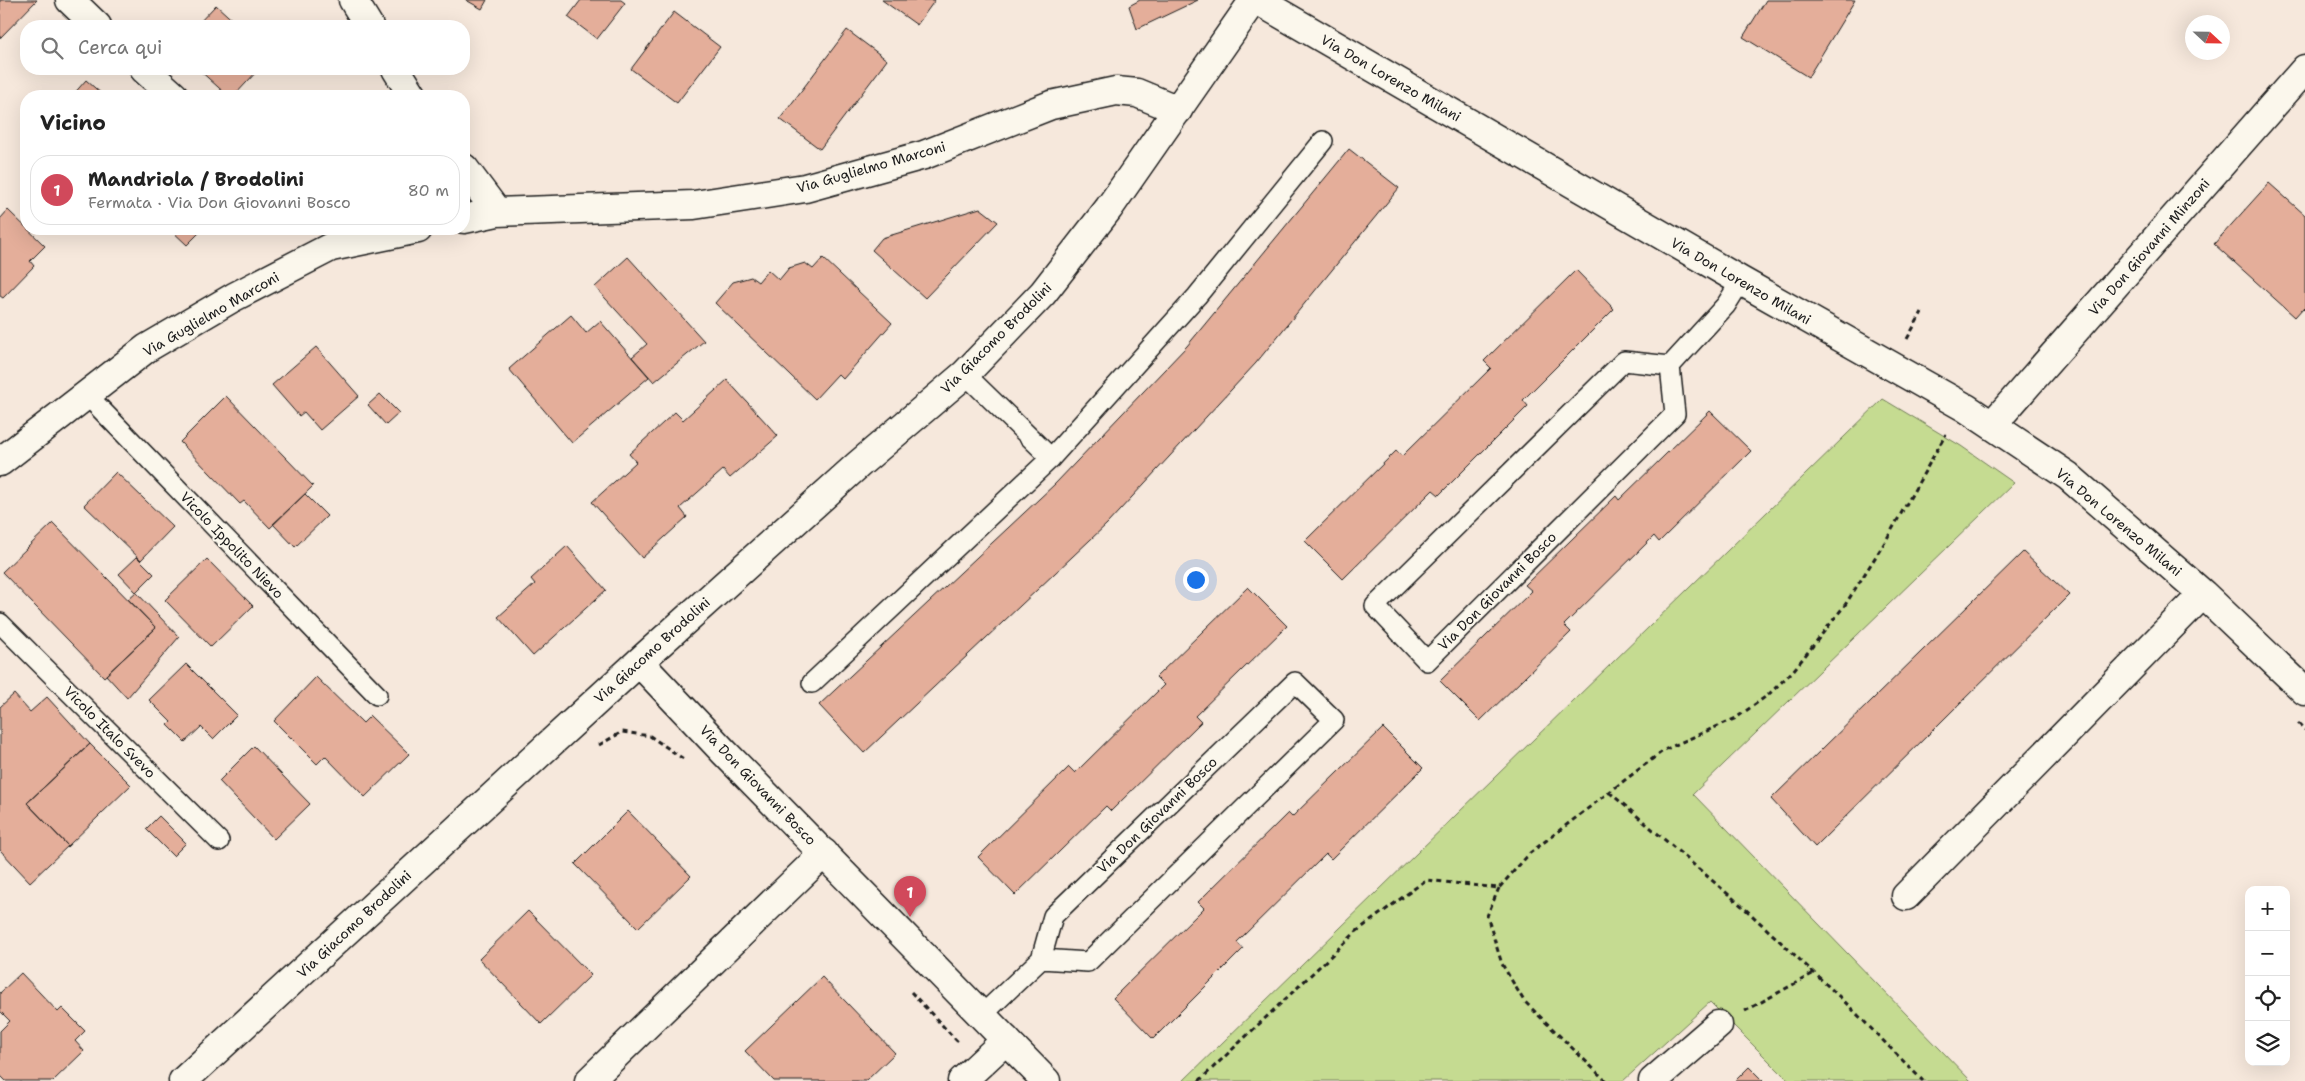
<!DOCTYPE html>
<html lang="it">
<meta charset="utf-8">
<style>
body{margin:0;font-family:"Shantell Sans",sans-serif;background:#f2f2f2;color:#222}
.controls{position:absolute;right:15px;bottom:15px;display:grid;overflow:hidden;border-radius:10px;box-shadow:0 5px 20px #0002}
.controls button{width:45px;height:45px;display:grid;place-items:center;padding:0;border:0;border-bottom:1px solid #e0e0e0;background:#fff;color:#222;font:25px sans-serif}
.compass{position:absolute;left:2185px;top:15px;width:45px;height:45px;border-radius:50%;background:#fff;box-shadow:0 5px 20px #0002;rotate:112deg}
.you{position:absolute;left:1195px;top:579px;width:18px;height:18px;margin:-12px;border:4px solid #fff;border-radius:50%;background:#1a73e8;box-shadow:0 0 0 8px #1a73e833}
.badge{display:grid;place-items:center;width:32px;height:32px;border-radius:50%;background:#d1495b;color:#fff;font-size:16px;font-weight:700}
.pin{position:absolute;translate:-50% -41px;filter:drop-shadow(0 1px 2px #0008)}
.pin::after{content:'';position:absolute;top:26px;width:18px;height:15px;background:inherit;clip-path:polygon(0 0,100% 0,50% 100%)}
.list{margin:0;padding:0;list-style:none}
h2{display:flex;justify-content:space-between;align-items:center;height:65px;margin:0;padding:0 20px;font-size:21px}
h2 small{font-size:16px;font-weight:400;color:#767676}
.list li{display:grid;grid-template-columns:32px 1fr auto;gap:15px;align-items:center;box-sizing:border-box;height:70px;margin:0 10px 10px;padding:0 10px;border:1px solid #e0e0e0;border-radius:20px}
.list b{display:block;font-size:19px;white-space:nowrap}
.list p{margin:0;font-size:16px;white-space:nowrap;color:#767676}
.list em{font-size:16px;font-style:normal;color:#767676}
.icon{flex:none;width:28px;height:28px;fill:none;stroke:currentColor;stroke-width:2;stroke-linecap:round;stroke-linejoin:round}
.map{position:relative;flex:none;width:2305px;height:1081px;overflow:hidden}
.search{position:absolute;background:#fff;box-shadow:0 5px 20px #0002;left:20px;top:20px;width:450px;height:55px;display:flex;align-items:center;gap:12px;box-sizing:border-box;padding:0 18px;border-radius:20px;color:#767676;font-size:19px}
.panel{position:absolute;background:#fff;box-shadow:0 5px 20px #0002;left:20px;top:90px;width:450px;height:145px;border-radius:20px}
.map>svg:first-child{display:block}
</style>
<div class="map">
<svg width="2305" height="1081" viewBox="0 0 2305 1081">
<rect width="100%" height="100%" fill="#f6e8dc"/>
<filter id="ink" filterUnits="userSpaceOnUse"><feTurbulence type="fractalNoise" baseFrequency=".02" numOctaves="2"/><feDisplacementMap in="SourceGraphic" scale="10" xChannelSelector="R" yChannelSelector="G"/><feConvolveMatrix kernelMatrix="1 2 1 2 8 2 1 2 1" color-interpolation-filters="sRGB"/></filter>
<g filter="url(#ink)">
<path fill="#c5db91" stroke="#707c56" d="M 1883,399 L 1961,446 L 2014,483 L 1693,794 L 1971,1081 L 1789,1081 L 1710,1002 L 1623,1081 L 1183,1081 Z"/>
<path fill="#e4ae9a" stroke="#1c1c1c" d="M 0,0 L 37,0 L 0,38 Z
M 466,0 L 487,0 L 482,9 Z
M 581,0 L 621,0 L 625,3 L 597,39 L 568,17 Z
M 882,0 L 935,0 L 917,25 Z
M 1140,0 L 1198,0 L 1137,29 L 1129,6 Z
M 1766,0 L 1855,0 L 1808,77 L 1743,37 Z
M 216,5 L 239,26 L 196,26 Z
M 674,12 L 720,47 L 677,103 L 631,69 Z
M 847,30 L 887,60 L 820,149 L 780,119 Z
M 198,69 L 259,69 L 234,96 L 228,96 Z
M 86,80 L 104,96 L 72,96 Z
M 1349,149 L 1399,188 L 1256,363 L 1107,524 L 864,753 L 819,705 L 1055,484 L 1187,346 Z
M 2269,183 L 2305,215 L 2305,310 L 2303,308 L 2295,317 L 2214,244 Z
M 980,208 L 998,222 L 925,298 L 872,250 L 882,238 Z
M 8,210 L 45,246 L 30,261 L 34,266 L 3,298 L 0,296 L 0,219 Z
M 170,229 L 203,229 L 187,245 Z
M 628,257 L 704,341 L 654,382 L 632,357 L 647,344 L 595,287 Z
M 823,258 L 892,323 L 843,379 L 838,374 L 815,399 L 715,303 L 733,282 L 751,277 L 758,282 L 768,270 L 779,280 L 789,268 L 805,263 L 813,269 Z
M 1576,270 L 1614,309 L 1523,400 L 1528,406 L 1439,495 L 1433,490 L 1343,579 L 1305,541 L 1396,451 L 1402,456 L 1491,368 L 1484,361 Z
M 571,315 L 586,333 L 600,321 L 649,377 L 572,443 L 509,369 Z
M 316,347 L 359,396 L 320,430 L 304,412 L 299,416 L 272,385 Z
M 727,380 L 778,436 L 730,478 L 723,470 L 680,508 L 687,517 L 642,558 L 592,502 L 636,462 L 629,454 L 675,412 L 683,420 Z
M 380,394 L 399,413 L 386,425 L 368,405 Z
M 226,396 L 313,486 L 270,528 L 244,501 L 240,504 L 180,442 Z
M 1710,411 L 1751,451 L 1659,542 L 1654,536 L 1564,625 L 1571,632 L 1480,721 L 1440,681 L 1532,591 L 1525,585 L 1616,496 L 1619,500 Z
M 116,472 L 173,527 L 141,560 L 84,505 Z
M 305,494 L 327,516 L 295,547 L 273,524 Z
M 53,523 L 156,628 L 104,677 L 2,572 Z
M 567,546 L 606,590 L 533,656 L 498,617 L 535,584 L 531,579 Z
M 2023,552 L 2069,595 L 1815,847 L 1771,799 Z
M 137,557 L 154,574 L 136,592 L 119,574 Z
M 207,559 L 253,606 L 211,647 L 165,600 Z
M 1248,587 L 1287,626 L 1195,716 L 1201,722 L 1111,811 L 1106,806 L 1015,895 L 978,857 L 1069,767 L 1075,773 L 1164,685 L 1156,677 Z
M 136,592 L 179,637 L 127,698 L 106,675 L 156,628 L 128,599 Z
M 186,664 L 237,715 L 213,739 L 201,727 L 185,742 L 168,725 L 171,722 L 149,700 Z
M 316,677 L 363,723 L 370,716 L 409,754 L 365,797 L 325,756 L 317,764 L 274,721 Z
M 14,694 L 30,712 L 47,697 L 90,744 L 27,803 L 68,846 L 30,882 L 0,850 L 0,707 Z
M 1383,728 L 1423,768 L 1331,859 L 1326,854 L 1237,942 L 1243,949 L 1153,1039 L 1113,998 L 1204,908 L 1198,902 L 1288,813 L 1292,817 Z
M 90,744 L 131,785 L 68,846 L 27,803 Z
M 254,746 L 310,804 L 274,839 L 219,781 Z
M 628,811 L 691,876 L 638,928 L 575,864 Z
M 159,816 L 186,843 L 173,856 L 146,829 Z
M 528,911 L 591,975 L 541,1024 L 479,959 Z
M 21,973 L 58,1012 L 62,1008 L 85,1031 L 75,1041 L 84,1051 L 53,1081 L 6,1081 L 0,1075 L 0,1031 L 10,1021 L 0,1011 L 0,993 Z
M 822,977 L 895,1053 L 866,1081 L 774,1081 L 745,1051 Z
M 1749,1067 L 1763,1081 L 1735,1081 Z"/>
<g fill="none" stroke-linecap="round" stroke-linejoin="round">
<g stroke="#1c1c1c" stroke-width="22">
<path id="lane" d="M 1670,366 L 1675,414 L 1427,661 L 1375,606 L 1624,361 L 1670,366 L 1726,305 L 1741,281
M 965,374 L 1051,458
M 87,395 L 377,695
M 0,623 L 219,841
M 812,683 L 1051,458 L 1197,296 L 1323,141
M 982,1015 L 1041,959 L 1088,962 L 1334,720 L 1295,682 L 1053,916 L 1041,959"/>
</g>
<g stroke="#1c1c1c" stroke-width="31">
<path id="street" d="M 70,0 L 97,26
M 353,0 L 369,26
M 1257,0 L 1741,281 L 1966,408 L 2068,476 L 2203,594 L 2305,691
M 144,69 L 174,96
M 396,69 L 413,96
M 464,168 L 497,212
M 464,219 L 497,212 L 694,205 L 805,188 L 924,155 L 1051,105 L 1116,91 L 1137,93 L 1178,110
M 1992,425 L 2305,69
M 0,462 L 147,348 L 234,297 L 331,247 L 418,229
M 1906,896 L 2203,594
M 589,1081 L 824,853
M 962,1081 L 1006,1040
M 1653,1081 L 1718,1025"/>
</g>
<g stroke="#1c1c1c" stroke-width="31">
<path id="secondary" d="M 639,662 L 724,752 L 1046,1081
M 183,1081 L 639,662 L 859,464 L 965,374 L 1043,293 L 1109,208 L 1254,0"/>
</g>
<path stroke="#1c1c1c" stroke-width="3" stroke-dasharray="5 4" stroke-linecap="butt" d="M 1907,339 L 1922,312
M 2298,723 L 2305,730
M 599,745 L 622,732 L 650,736 L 685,760
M 1609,792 L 1742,906 L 1842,999 L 1923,1081
M 1499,888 L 1487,916 L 1502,964 L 1524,1001 L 1606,1081
M 911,992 L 958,1042
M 1745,1011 L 1814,973
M 1199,1081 L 1357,931 L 1426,880 L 1499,888 L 1530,853 L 1664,750 L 1736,718 L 1768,695 L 1793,671 L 1845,605 L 1885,542 L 1946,434"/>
<use href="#lane" stroke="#fbf7ec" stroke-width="19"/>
<use href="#street" stroke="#fbf7ec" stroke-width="28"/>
<use href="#secondary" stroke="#fbf7ec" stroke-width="28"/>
</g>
</g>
<g text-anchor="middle" stroke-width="4" stroke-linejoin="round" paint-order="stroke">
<g font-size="14" fill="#1c1c1c" stroke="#fbf7ec">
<text transform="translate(1391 78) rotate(30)" y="5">Via Don Lorenzo Milani</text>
<text transform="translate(871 167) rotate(-16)" y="5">Via Guglielmo Marconi</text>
<text transform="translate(2149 247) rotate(-49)" y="5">Via Don Giovanni Minzoni</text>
<text transform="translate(1741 281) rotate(30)" y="5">Via Don Lorenzo Milani</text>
<text transform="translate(211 314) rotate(-30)" y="5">Via Guglielmo Marconi</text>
<text transform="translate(996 338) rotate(-45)" y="5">Via Giacomo Brodolini</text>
<text transform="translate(2119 522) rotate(40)" y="5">Via Don Lorenzo Milani</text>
<text transform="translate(232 545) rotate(46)" y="5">Vicolo Ippolito Nievo</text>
<text transform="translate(1497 591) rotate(-45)" y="5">Via Don Giovanni Bosco</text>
<text transform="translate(652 650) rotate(-42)" y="5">Via Giacomo Brodolini</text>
<text transform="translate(110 732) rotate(45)" y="5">Vicolo Italo Svevo</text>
<text transform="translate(758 785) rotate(46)" y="5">Via Don Giovanni Bosco</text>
<text transform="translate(1157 815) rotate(-44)" y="5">Via Don Giovanni Bosco</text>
<text transform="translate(354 924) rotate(-43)" y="5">Via Giacomo Brodolini</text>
</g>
</g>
</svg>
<div class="controls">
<button>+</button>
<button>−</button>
<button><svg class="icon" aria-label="locate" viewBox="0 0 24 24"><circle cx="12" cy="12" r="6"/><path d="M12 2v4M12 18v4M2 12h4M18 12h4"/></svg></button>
<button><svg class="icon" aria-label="layers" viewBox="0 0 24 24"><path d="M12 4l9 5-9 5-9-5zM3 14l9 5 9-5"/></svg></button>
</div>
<svg class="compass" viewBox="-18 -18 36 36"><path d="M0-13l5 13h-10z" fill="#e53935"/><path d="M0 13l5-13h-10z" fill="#767676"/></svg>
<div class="you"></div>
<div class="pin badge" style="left:910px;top:917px">1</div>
<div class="search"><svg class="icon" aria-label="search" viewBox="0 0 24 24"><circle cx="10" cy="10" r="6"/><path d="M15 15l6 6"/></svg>Cerca qui</div>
<section class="panel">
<h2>Vicino<small></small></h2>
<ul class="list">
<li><span class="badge">1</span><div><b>Mandriola / Brodolini</b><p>Fermata · Via Don Giovanni Bosco</p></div><em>80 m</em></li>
</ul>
</section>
</div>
